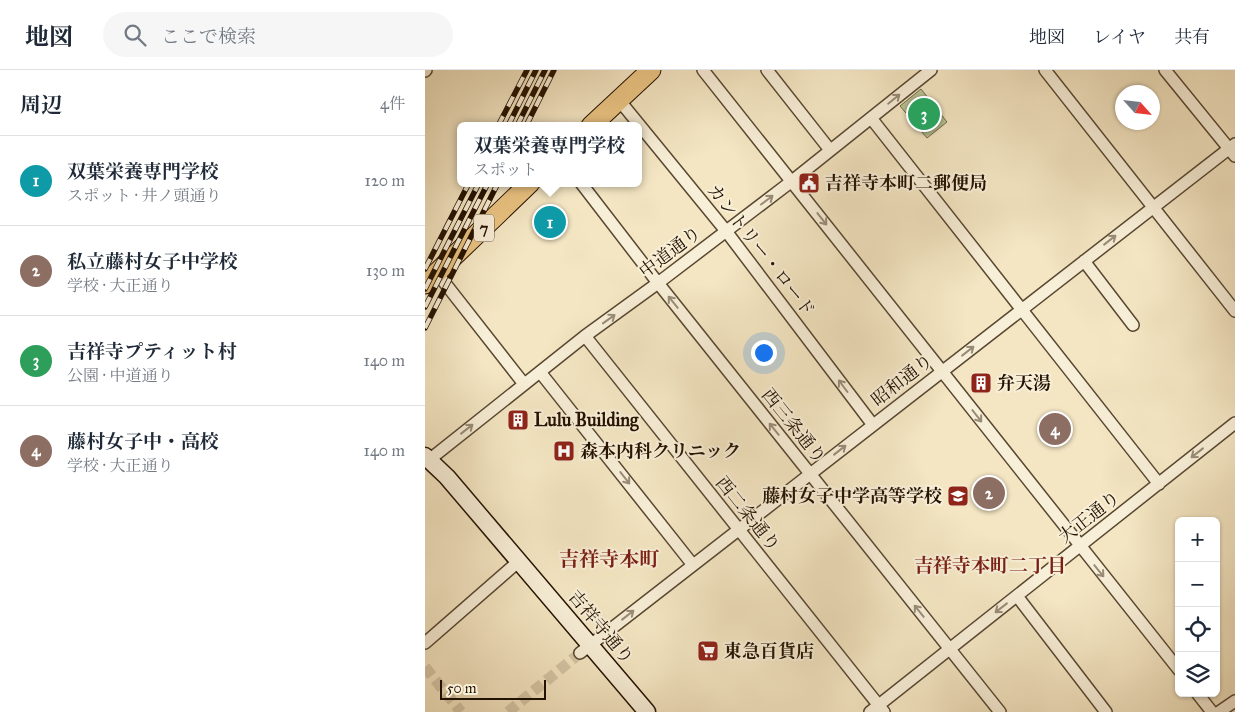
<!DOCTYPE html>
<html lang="ja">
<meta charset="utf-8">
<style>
body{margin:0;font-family:"IM FELL Great Primer","Noto Serif JP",serif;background:#f6f6f7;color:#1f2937}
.controls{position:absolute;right:15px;bottom:15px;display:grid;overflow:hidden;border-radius:8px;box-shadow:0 1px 4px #0004}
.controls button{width:45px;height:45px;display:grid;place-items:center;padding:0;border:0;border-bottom:1px solid #e0e1e3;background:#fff;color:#1f2937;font:25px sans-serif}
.compass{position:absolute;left:690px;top:15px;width:45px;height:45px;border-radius:50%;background:#fff;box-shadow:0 1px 4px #0004;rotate:117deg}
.scale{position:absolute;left:15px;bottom:12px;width:106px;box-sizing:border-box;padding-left:5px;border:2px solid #241200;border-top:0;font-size:14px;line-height:18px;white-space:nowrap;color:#241200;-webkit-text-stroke:4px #f8efd8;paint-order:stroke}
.you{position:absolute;left:338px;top:282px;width:18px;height:18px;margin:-12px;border:4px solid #fff;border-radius:50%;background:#1a73e8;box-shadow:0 0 0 8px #1a73e833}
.badge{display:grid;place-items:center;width:32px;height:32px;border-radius:50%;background:#db2777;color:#fff;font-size:16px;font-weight:700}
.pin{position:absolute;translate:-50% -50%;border:2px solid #fff;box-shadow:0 1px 5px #0006}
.popup{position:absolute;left:32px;top:52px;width:185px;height:65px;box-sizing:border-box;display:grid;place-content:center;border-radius:8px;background:#fff;filter:drop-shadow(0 1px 4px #0005);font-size:16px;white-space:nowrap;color:#747a83}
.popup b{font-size:19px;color:#1f2937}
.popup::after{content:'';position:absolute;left:50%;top:100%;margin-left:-10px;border:10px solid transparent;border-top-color:#fff}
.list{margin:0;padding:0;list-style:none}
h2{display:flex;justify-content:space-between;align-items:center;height:65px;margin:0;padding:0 20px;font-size:21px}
h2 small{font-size:16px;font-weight:400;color:#747a83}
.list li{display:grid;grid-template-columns:32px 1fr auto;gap:15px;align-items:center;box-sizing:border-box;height:90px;padding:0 20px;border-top:1px solid #e0e1e3}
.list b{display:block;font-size:19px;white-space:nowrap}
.list p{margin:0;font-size:16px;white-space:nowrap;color:#747a83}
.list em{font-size:16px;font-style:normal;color:#747a83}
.icon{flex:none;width:28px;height:28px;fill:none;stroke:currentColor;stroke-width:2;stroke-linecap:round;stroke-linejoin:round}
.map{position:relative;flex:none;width:810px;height:642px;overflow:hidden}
header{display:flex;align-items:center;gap:30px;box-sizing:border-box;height:70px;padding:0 25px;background:#fff;border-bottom:1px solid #e0e1e3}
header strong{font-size:24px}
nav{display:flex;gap:28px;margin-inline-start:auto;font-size:18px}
.search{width:350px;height:45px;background:#f6f6f7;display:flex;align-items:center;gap:12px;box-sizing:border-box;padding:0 18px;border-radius:28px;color:#747a83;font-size:19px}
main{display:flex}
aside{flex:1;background:#fff}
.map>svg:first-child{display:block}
</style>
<header>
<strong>地図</strong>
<div class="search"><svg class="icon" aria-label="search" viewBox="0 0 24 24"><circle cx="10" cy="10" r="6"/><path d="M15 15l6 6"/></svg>ここで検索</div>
<nav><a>地図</a><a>レイヤ</a><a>共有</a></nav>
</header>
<main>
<aside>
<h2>周辺<small>4件</small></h2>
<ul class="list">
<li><span class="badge" style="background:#0f9aa8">1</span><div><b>双葉栄養専門学校</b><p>スポット · 井ノ頭通り</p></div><em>120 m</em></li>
<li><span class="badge" style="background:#8d6e63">2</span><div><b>私立藤村女子中学校</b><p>学校 · 大正通り</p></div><em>130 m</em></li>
<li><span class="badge" style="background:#2e9e5b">3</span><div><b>吉祥寺プティット村</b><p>公園 · 中道通り</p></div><em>140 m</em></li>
<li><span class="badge" style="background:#8d6e63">4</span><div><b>藤村女子中・高校</b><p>学校 · 大正通り</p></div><em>140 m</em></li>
</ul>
</aside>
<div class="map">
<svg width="810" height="642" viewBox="0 0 810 642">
<rect width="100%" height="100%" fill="#f4e6c3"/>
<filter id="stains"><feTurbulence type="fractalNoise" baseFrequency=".004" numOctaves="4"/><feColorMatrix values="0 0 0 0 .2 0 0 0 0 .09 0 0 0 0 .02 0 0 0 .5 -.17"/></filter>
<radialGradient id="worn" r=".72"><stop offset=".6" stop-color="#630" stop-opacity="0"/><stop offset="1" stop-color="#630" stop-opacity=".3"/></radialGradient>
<path fill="#bbc594" stroke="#706c4a" d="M 496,19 L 522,52 L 502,68 L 475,36 Z"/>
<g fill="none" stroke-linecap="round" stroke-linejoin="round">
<path stroke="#d5c6a6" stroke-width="11" stroke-dasharray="11 5.5" stroke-linecap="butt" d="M 0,597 L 36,642
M 83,642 L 155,583"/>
<g stroke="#584731" stroke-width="14">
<path id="street" d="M 278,0 L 754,600
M 342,0 L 405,80
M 620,0 L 810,241
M 740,0 L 810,86
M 0,1 L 1,0
M 194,30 L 301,161 L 448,355
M 446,48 L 734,414
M 156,113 L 233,213 L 575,642
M 659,191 L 708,255
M 12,203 L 99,314
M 160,266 L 459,642
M 115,302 L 268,495
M 4,390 L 160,266 L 233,213 L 367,111 L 506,0
M 592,526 L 681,642
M 0,573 L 94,491
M 155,583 L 810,74
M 772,623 L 787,642
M 445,642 L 810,353
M 794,642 L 810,631"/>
</g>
<g stroke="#241200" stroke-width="19">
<path id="secondary" d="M 0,386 L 22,407 L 222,642"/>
</g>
<g stroke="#241200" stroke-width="21">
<path id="primary" d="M 166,56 L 226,0
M 0,214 L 105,113"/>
</g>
<use href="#street" stroke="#f8efd8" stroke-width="11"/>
<use href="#secondary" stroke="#f8efd8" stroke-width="16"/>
<use href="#primary" stroke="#eac382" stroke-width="19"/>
<g stroke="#241200" stroke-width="5.5">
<path id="rail" d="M 73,56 L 102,0
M 83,56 L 111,0
M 92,56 L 120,0
M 101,56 L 129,0
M 0,199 L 44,113
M 0,219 L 54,113
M 0,237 L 63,113
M 0,258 L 73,113"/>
</g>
<use href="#rail" stroke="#f8efd8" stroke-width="4" stroke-dasharray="11" stroke-linecap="butt"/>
</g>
<defs><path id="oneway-shaft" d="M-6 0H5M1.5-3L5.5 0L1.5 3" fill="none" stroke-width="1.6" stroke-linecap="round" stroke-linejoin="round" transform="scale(1.25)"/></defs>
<g stroke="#998c77">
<use href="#oneway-shaft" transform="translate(469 29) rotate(-39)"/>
<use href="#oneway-shaft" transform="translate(342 130) rotate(-37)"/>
<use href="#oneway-shaft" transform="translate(397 149) rotate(52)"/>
<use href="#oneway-shaft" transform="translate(685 170) rotate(-38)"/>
<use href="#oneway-shaft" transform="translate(248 232) rotate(-129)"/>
<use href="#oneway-shaft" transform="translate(184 249) rotate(-36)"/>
<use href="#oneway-shaft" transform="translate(543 281) rotate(-38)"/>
<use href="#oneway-shaft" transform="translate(418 316) rotate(-127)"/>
<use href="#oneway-shaft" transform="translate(552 346) rotate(52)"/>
<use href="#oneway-shaft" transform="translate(42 359) rotate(-38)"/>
<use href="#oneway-shaft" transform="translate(349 359) rotate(-129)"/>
<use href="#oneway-shaft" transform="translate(415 380) rotate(-38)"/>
<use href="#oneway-shaft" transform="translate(772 383) rotate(142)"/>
<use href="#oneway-shaft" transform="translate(200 408) rotate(52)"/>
<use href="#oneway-shaft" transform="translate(674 501) rotate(51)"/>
<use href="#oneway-shaft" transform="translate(576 538) rotate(142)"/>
<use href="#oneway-shaft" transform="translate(494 541) rotate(-129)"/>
<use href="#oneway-shaft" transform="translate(203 545) rotate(-38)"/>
</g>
<defs>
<g id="civic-square" transform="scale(1.125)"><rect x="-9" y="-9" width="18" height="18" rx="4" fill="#8f2418" stroke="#f8efd8"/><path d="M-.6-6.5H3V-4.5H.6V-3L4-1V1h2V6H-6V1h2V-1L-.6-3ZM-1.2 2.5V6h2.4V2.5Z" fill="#fff"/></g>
<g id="building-square" transform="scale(1.125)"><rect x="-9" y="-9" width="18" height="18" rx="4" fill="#8f2418" stroke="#f8efd8"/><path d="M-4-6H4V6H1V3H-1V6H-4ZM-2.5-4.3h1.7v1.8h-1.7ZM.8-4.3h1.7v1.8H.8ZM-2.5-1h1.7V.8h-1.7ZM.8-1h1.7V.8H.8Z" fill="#fff"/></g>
<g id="hospital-square" transform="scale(1.125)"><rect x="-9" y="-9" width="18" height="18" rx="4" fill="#8f2418" stroke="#f8efd8"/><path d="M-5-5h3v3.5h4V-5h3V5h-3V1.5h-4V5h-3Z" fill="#fff"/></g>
<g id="school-square" transform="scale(1.125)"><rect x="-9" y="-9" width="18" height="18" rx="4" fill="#8f2418" stroke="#f8efd8"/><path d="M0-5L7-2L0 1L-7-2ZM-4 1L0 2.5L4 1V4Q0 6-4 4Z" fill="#fff"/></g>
<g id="supermarket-square" transform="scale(1.125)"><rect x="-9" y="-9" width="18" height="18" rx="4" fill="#8f2418" stroke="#f8efd8"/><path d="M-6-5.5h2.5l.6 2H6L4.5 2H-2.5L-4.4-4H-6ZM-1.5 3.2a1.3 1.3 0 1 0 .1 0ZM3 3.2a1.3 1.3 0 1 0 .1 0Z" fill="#fff"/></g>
</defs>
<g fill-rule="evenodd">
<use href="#civic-square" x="384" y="113"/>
<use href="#building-square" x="556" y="313"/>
<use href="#building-square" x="93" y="350"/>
<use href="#hospital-square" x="139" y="381"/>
<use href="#school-square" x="533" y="426"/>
<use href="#supermarket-square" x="283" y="581"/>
</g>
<g text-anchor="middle" stroke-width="4" stroke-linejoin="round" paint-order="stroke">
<rect fill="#f8efd8" stroke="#645441" stroke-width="1" x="49" y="144.5" width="20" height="27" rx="4"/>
<g font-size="16" font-weight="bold" fill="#241200">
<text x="59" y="164">7</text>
</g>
<g font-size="18" font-weight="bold" fill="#241200" stroke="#f8efd8" text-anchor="start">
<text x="400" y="119">吉祥寺本町二郵便局</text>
<text x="572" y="319">弁天湯</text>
<text x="109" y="356">Lulu Building</text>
<text x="155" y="387">森本内科クリニック</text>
<text x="517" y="432" text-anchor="end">藤村女子中学高等学校</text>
<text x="299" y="587">東急百貨店</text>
</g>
<g font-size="18" fill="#241200" stroke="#f8efd8">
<text transform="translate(336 180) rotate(52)" y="6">カントリー・ロード</text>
<text transform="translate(245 182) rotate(-37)" y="6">中道通り</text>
<text transform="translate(477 310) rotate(-38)" y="6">昭和通り</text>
<text transform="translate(369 356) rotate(51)" y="6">西三条通り</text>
<text transform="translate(323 444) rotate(51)" y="6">西二条通り</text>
<text transform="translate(664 447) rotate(-38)" y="6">大正通り</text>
<text transform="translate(176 557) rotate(50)" y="6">吉祥寺通り</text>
</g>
<g font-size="19" font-weight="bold" fill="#7a1f14" stroke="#f8efd8">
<text x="565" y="502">吉祥寺本町二丁目</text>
</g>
<g font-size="20" font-weight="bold" fill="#7a1f14" stroke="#f8efd8">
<text x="184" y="496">吉祥寺本町</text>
</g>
</g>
<rect width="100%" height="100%" filter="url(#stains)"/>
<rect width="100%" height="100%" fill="url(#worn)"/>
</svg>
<div class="controls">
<button>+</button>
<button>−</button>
<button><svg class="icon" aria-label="locate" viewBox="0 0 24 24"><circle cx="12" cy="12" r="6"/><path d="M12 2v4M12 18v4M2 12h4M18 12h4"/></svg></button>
<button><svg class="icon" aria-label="layers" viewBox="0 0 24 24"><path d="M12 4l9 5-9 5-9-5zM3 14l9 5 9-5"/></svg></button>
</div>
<svg class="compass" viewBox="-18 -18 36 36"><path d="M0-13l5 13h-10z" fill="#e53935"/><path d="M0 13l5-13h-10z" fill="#747a83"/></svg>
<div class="scale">50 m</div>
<div class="you"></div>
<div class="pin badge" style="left:125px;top:152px;background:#0f9aa8">1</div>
<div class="popup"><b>双葉栄養専門学校</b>スポット</div>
<div class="pin badge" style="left:564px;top:423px;background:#8d6e63">2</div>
<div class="pin badge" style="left:499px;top:44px;background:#2e9e5b">3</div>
<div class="pin badge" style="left:630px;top:359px;background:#8d6e63">4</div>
</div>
</main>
